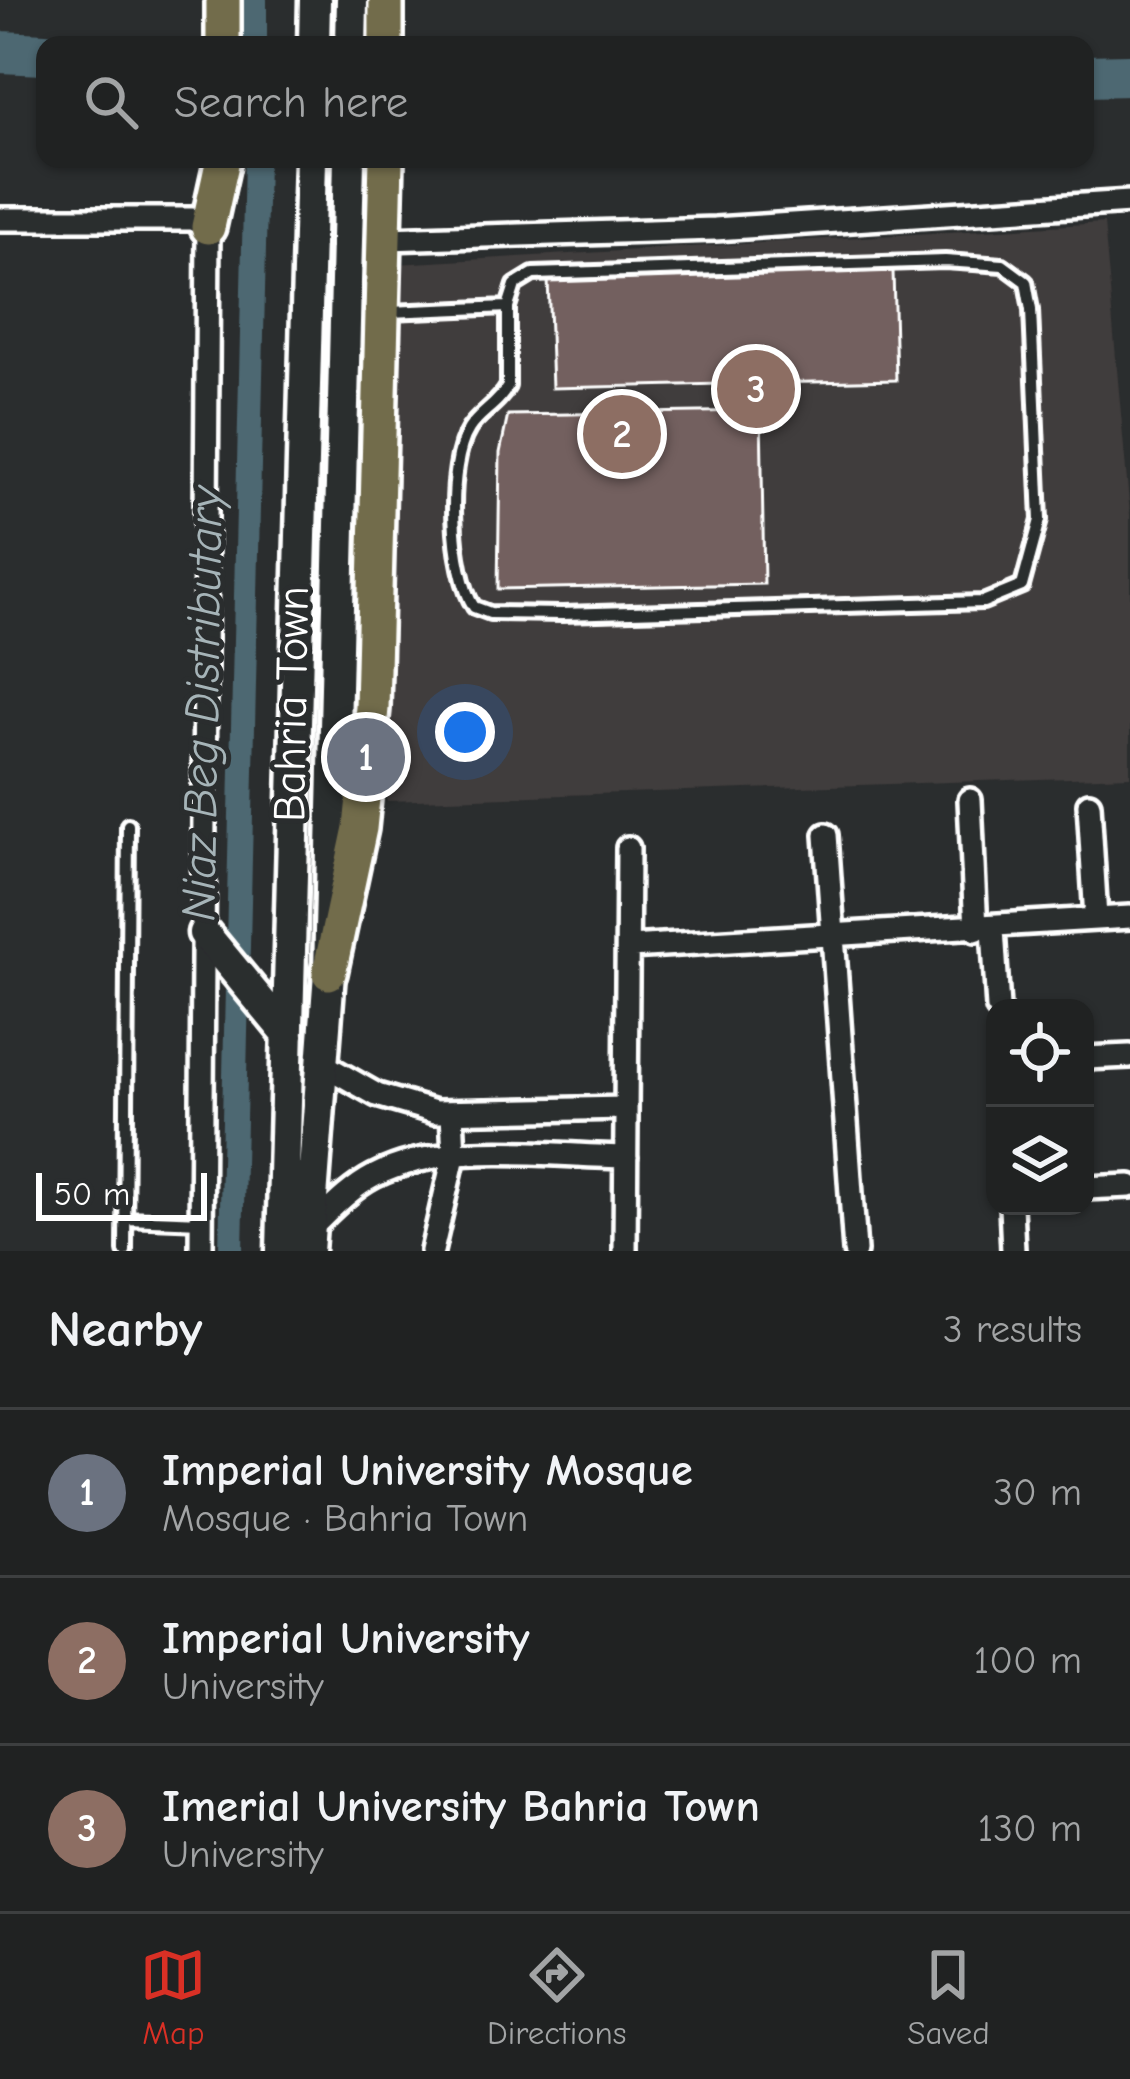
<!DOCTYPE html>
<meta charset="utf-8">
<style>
body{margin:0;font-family:"Comic Neue",sans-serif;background:#282a2a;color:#f1f3f6}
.controls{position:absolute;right:36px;bottom:36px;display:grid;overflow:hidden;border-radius:24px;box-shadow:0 3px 9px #0004}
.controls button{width:108px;height:108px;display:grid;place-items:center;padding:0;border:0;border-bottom:3px solid #3d3f40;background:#202222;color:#f1f3f6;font:60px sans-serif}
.scale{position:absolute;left:36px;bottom:30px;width:171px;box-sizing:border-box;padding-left:12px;border:6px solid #fff;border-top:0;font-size:33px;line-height:42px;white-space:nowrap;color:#fff;-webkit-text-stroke:9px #2a2d2e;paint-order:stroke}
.you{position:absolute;left:465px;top:732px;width:42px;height:42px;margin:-30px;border:9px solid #fff;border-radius:50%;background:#1a73e8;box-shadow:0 0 0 18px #1a73e833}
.badge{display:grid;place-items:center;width:78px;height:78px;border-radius:50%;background:#d93025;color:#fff;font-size:39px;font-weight:700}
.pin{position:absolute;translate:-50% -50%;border:6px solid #fff;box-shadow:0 3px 12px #0006}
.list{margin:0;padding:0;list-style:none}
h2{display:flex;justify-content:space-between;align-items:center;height:156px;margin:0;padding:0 48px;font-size:51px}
h2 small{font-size:39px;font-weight:400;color:#a2a4a5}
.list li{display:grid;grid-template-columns:78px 1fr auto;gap:36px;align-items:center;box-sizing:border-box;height:168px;padding:0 48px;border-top:3px solid #3d3f40}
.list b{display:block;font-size:45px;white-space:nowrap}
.list p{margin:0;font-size:39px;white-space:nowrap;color:#a2a4a5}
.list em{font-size:39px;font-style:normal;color:#a2a4a5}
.icon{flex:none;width:66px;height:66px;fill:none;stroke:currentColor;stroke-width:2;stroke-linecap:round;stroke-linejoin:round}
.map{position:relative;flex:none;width:1130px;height:1251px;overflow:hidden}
.search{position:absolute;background:#202222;box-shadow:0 3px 9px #0004;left:36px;right:36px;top:36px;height:132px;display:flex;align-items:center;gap:30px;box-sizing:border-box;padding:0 42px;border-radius:24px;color:#a2a4a5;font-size:45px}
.sheet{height:660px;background:#202222}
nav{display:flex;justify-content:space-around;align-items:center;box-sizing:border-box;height:168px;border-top:3px solid #3d3f40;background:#202222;font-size:33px;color:#a2a4a5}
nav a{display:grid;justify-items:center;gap:6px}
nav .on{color:#d93025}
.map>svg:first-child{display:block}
</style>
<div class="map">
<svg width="1130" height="1251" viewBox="0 0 1130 1251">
<rect width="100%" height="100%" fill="#2a2d2e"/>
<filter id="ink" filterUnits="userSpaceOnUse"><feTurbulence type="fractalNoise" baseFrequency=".00833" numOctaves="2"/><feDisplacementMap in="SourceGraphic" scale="24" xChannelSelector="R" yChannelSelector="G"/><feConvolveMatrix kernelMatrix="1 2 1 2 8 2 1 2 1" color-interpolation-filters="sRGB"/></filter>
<g filter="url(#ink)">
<path fill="#403c3c" d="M 1104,223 L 1130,515 L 1130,776 L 387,801 L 396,264 Z"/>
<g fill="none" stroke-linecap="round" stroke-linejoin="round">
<path stroke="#4d6872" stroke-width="24" d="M 255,0 L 255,45
M 231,1251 L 256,159"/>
<path stroke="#4d6872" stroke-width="42" d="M 0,52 L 45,54
M 1085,76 L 1130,75"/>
</g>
<path fill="#73605e" stroke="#fff" stroke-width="3" d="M 893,271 L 896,380 L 552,388 L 548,279 Z
M 761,411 L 764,584 L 498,589 L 500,453 L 508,415 Z"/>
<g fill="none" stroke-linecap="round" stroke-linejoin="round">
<g stroke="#fff" stroke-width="20">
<path id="lane" d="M 389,312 L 508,307 L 515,285 L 533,274 L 945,261 L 1003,265 L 1026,282 L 1031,310 L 1040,520 L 1022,586 L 983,602 L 562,614 L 490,613 L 474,607 C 451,572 446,465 469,429 C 480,412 498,405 508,386 L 508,307
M 127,1219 L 201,1222
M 125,1251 L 128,825"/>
</g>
<g stroke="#fff" stroke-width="30">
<path id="street" d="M 0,219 L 192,219 L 208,227 L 201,1251
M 386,239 L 715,229 L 1130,202
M 970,800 L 976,930
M 1089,804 L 1096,919
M 826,835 L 855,1251
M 993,929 L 998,1008
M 629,947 L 1130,917
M 1085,1058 L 1130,1056
M 326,1066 L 377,1095 L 435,1112 L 625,1108
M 1085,1188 L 1130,1186
M 1011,1206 L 1013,1251
M 309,1230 C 329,1211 349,1189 374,1176 C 445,1139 548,1156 626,1157
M 432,1251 L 454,1156 L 452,1112
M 625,1251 L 628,848"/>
</g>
<g stroke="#fff" stroke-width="39">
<path id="secondary" d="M 314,45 L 315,0
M 351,45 L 352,0
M 204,933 L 288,1035
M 282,1251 L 311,159
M 308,1251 L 329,973 L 349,159"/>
</g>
<g stroke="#fff" stroke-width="42">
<path id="primary" d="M 223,45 L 223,0
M 386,45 L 386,0
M 208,227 L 223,159
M 329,973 L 360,828 L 372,708 L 386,159"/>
</g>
<use href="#lane" stroke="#2a2d2e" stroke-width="10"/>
<use href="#street" stroke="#2a2d2e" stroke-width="21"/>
<use href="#secondary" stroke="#2a2d2e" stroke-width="30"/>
<use href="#primary" stroke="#726c4b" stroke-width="33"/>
</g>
</g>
<g text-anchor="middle" stroke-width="10" stroke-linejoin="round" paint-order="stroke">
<g font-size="45" fill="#fff" stroke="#2a2d2e">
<text transform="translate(290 704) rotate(-89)" y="16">Bahria Town</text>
</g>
<g font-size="48" font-style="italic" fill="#a6b4b8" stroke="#2a2d2e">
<text transform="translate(201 704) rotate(-89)" y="17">Niaz Beg Distributary</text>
</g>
</g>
</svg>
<div class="controls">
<button><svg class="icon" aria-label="locate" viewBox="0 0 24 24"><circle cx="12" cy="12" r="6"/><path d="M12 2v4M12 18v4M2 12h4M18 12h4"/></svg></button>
<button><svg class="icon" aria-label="layers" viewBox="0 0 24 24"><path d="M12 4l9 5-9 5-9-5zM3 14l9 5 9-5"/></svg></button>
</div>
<div class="scale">50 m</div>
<div class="you"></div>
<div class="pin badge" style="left:366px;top:757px;background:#6b7280">1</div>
<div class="pin badge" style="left:622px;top:434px;background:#8d6e63">2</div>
<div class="pin badge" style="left:756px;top:389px;background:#8d6e63">3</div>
<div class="search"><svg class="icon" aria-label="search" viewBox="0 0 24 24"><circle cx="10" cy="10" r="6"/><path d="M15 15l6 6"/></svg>Search here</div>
</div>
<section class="sheet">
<h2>Nearby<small>3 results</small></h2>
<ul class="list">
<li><span class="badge" style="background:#6b7280">1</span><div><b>Imperial University Mosque</b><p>Mosque · Bahria Town</p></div><em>30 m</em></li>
<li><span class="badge" style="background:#8d6e63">2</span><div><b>Imperial University</b><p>University</p></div><em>100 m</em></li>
<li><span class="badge" style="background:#8d6e63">3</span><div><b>Imerial University Bahria Town</b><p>University</p></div><em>130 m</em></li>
</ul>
</section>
<nav>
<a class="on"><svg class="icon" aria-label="map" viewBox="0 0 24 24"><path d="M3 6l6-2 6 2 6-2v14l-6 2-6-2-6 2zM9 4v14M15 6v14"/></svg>Map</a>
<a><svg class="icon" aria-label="directions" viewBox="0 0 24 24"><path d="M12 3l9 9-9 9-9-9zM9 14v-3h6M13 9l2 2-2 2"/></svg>Directions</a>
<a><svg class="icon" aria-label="saved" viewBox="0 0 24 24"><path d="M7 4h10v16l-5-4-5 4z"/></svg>Saved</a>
</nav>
